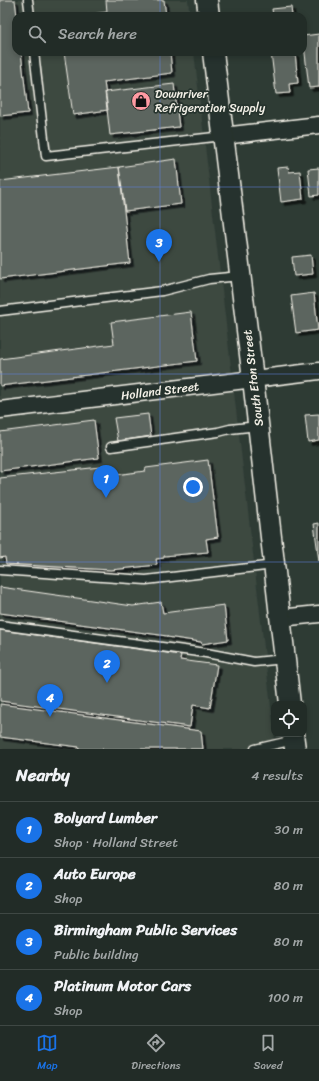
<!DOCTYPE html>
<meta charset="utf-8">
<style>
body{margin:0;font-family:Sriracha,sans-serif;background:#2a342f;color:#f1f3f6}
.controls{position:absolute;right:12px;bottom:12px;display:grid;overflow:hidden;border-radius:8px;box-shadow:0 2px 6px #0003}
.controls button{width:36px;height:36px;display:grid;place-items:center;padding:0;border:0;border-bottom:1px solid #3f4844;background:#222c27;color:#f1f3f6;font:20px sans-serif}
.you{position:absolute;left:193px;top:487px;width:14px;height:14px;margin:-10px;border:3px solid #fff;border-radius:50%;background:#1a73e8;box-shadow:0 0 0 6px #1a73e833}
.badge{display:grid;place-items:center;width:26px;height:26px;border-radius:50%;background:#1a73e8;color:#fff;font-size:13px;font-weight:700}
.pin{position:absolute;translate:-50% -33px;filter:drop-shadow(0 1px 2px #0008)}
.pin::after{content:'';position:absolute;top:21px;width:14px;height:12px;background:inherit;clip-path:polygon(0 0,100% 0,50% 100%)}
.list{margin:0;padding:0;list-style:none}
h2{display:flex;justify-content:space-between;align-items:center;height:52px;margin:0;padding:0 16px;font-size:17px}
h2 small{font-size:13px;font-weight:400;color:#a2a7a7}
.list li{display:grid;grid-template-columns:26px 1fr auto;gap:12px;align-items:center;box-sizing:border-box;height:56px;padding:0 16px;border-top:1px solid #3f4844}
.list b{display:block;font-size:15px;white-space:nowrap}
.list p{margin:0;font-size:13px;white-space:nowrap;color:#a2a7a7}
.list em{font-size:13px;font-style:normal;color:#a2a7a7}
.icon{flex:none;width:22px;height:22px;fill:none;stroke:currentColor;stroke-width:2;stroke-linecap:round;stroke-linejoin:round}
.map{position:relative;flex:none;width:319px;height:749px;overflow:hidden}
.search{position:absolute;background:#222c27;box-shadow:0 2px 6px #0003;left:12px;right:12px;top:12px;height:44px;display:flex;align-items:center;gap:10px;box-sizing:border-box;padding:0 14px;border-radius:12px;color:#a2a7a7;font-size:15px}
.sheet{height:276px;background:#222c27}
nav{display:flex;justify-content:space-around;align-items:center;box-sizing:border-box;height:56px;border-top:1px solid #3f4844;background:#222c27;font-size:11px;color:#a2a7a7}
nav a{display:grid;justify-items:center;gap:2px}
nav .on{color:#1a73e8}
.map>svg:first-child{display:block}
</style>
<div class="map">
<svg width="319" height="749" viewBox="0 0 319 749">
<defs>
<filter id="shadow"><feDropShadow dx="3.5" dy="3.5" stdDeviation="0" flood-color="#0009"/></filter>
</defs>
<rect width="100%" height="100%" fill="#2e3b34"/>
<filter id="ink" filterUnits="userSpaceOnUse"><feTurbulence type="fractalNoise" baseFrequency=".025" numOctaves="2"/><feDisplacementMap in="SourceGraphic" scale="8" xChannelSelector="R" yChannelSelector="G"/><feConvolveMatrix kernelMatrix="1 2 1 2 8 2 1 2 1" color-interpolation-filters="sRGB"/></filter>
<g filter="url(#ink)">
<path fill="#3c4841" d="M 0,0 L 188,0 L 190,16 L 16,16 L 16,52 L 194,52 L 276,749 L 0,749 Z"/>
<path fill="#5c655e" stroke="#f4f1e8" filter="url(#shadow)" d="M 0,0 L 15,0 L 17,16 L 16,52 L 21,52 L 28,113 L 0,116 Z
M 106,0 L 164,0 L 166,16 L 85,16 L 84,15 L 107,12 Z
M 291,7 L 292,16 L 273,16 L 272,9 Z
M 319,34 L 319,87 L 309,88 L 303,36 Z
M 64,52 L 170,52 L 172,73 L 104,82 L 108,110 L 73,115 Z
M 271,52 L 295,52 L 298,83 L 289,84 L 290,93 L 276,94 Z
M 174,84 L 179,127 L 110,135 L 105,92 Z
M 176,159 L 181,204 L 125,211 L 119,167 Z
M 119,167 L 130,263 L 0,279 L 0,181 Z
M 288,167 L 289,172 L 300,171 L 303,199 L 281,202 L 277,168 Z
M 319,168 L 319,195 L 311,196 L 308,169 Z
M 311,255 L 313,274 L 294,276 L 292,257 Z
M 314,293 L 318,330 L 296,333 L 291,296 Z
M 191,312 L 197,361 L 0,386 L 0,359 L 114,344 L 111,322 Z
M 148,414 L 151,436 L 118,441 L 114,418 Z
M 319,414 L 319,440 L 308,442 L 305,415 Z
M 94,420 L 99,458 L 0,471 L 0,432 Z
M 208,460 L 218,537 L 206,539 L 208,552 L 164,556 L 164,558 L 156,559 L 157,565 L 111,570 L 6,564 L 5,557 L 0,558 L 0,478 L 100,467 L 101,477 L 145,471 L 146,468 Z
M 319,523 L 319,561 L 314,524 Z
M 0,587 L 133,606 L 161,602 L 163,613 L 224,605 L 228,640 L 202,644 L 201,642 L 167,637 L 167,636 L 0,613 Z
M 0,630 L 181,655 L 180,660 L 217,665 L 210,708 L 193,705 L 190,727 L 0,701 Z
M 0,704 L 201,731 L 203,749 L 78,749 L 79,747 L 0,737 Z"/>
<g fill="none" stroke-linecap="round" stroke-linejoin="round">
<g stroke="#f4f1e8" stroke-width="11">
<path id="service" d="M 28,0 L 30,16
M 34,52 L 46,156 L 223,136
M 0,311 L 162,291 L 209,279 L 240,276
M 111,447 L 218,432 L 230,429 L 258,426
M 0,570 L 146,580 L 274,565
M 0,625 L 206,653 L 254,662 L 285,659
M 255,749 L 294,740"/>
</g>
<g stroke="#f4f1e8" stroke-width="19">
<path id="minor" d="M 223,136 L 319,125
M 0,410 L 319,371
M 280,618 L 319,614"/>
</g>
<g stroke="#f4f1e8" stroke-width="23">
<path id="tertiary" d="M 207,0 L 209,16
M 213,52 L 253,379 L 290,704
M 293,734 L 295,749"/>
</g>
<use href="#service" stroke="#26332d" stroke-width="8"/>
<use href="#minor" stroke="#26332d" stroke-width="16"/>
<use href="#tertiary" stroke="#26332d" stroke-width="20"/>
</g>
</g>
<path fill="none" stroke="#5e7fdd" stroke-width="1" stroke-opacity="0.55" d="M 160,0 L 160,16M 160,52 L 160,749M 0,187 L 319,187M 0,374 L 319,374M 0,562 L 319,562"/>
<defs>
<g id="shop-disc" transform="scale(1)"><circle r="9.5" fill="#ff9aa2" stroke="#26332d"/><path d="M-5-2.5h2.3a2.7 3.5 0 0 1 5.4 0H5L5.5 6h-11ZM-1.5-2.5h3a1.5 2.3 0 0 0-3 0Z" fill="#111"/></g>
</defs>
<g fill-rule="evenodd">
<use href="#shop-disc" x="141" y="101"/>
</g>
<g text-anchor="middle" stroke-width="3.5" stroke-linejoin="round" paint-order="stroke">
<g font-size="12" fill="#f4f1e8" stroke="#26332d" text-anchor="start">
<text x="155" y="98">Downriver<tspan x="155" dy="14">Refrigeration Supply</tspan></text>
</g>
<g font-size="12" fill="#f4f1e8" stroke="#26332d">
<text transform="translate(253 378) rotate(-97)" y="4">South Eton Street</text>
<text transform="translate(160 391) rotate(-7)" y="4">Holland Street</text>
</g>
</g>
</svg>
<div class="controls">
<button><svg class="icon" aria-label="locate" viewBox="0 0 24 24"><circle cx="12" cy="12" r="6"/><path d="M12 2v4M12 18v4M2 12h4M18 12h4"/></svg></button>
</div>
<div class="you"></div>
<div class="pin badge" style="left:106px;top:498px">1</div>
<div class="pin badge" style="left:107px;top:683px">2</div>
<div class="pin badge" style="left:159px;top:262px">3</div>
<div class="pin badge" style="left:50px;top:717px">4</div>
<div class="search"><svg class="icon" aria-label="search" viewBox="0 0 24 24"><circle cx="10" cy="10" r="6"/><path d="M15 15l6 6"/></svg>Search here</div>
</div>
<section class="sheet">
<h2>Nearby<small>4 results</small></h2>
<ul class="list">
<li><span class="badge">1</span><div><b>Bolyard Lumber</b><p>Shop · Holland Street</p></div><em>30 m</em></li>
<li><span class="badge">2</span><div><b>Auto Europe</b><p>Shop</p></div><em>80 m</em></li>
<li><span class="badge">3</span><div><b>Birmingham Public Services</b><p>Public building</p></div><em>80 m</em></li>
<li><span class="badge">4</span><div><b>Platinum Motor Cars</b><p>Shop</p></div><em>100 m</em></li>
</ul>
</section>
<nav>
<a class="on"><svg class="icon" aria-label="map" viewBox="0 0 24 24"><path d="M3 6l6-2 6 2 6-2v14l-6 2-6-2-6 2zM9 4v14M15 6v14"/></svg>Map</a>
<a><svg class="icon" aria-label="directions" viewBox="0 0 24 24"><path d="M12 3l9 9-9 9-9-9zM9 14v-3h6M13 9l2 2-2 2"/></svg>Directions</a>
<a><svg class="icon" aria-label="saved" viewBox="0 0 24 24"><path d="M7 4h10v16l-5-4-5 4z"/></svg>Saved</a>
</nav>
